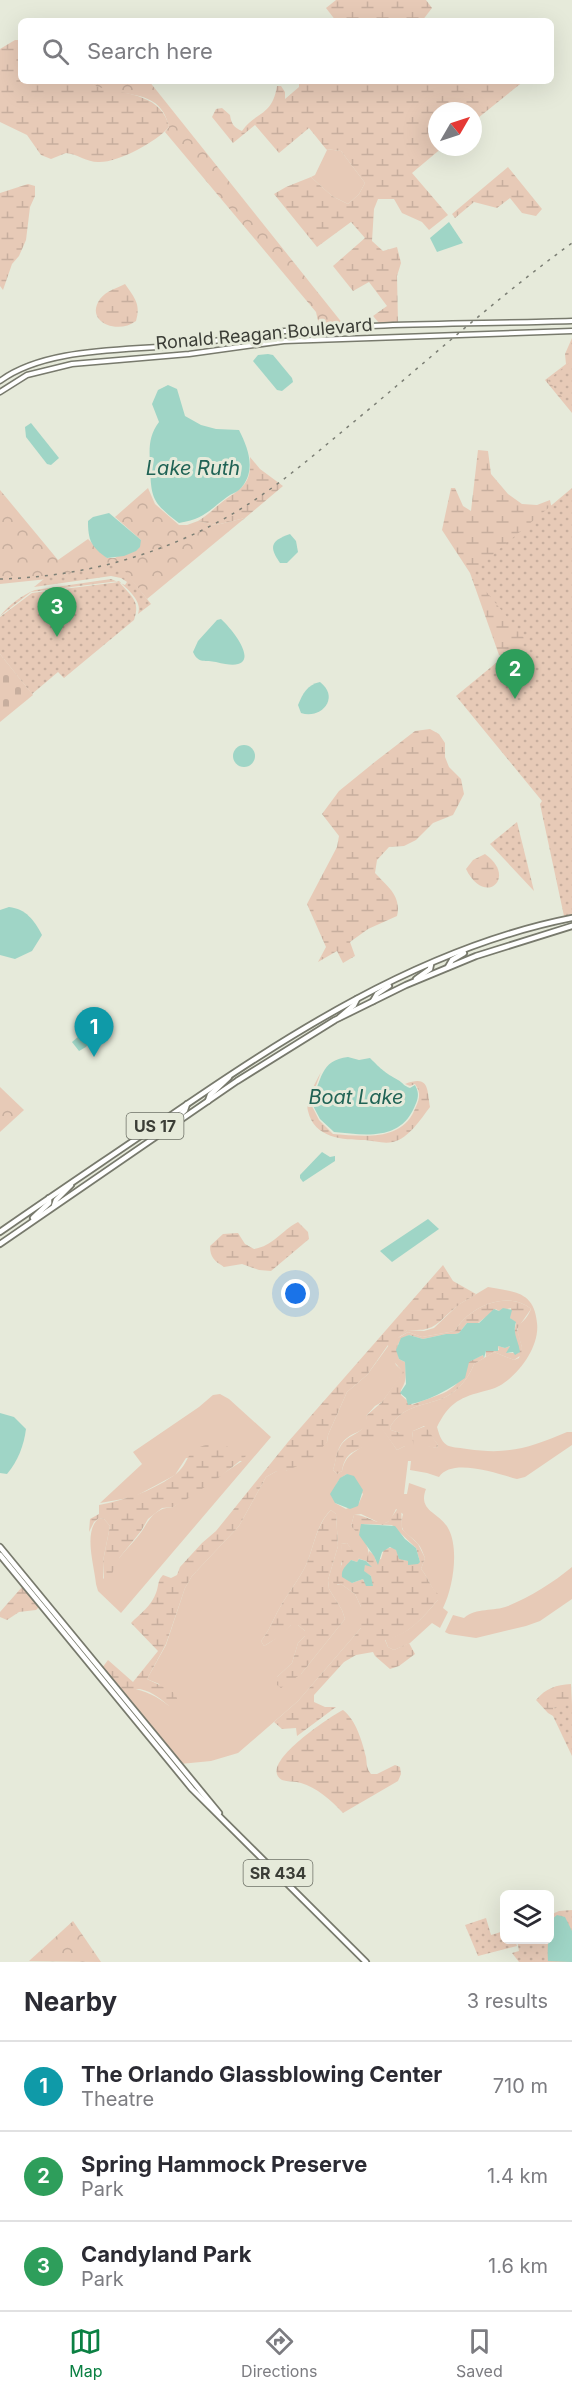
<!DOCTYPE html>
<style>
:root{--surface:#fff;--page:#f2f2f3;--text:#2b2b33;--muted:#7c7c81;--line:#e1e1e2;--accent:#0b8043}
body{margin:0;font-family:Inter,sans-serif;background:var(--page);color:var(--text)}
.controls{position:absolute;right:18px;bottom:18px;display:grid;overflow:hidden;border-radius:9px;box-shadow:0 6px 24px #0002}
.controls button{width:54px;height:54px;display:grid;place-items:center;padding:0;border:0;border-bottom:2px solid var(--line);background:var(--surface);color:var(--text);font:30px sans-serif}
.compass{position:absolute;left:428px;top:102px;width:54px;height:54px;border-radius:50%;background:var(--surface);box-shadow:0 6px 24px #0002;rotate:51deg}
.you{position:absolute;left:296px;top:1294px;width:21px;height:21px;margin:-15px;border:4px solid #fff;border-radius:50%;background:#1a73e8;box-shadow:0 0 0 9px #1a73e833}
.badge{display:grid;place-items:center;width:39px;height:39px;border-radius:50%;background:var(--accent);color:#fff;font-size:20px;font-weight:700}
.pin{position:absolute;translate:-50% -50px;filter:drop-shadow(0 2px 3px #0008)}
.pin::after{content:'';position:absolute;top:32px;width:21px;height:18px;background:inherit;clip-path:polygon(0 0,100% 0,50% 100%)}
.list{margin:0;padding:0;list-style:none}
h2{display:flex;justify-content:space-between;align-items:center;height:78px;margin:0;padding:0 24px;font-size:26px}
h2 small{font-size:20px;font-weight:400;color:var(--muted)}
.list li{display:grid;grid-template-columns:39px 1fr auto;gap:18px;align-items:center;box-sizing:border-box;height:90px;padding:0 24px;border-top:2px solid var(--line)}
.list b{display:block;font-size:22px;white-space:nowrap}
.list p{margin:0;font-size:20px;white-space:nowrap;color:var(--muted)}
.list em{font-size:20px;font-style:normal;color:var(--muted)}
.icon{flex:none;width:33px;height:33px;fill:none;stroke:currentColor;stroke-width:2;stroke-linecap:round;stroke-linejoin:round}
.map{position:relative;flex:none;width:572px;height:1962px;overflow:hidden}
.search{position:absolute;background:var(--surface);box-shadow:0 6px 24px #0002;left:18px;right:18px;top:18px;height:66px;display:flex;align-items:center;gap:15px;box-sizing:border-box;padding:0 21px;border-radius:9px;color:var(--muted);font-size:22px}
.sheet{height:348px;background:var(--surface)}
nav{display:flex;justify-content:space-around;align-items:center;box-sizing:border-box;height:84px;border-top:2px solid var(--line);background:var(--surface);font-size:16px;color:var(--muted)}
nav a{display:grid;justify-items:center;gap:3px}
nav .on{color:var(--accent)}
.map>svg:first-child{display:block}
.green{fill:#e7cab7;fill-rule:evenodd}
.forest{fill:url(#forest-crowns)}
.wetland{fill:url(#wetland-marsh)}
.cemetery{fill:url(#cemetery-stones)}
.park{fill:url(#park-dots)}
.water{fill:#9fd5c6}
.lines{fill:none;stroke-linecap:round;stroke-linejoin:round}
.secondary-casing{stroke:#787a6d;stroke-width:7}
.primary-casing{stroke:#787a6d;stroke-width:8}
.secondary{stroke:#fff;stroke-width:4}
.primary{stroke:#fff;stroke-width:4.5}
.rail{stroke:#7c7f75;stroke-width:1.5;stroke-dasharray:3 6;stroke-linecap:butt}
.labels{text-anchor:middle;stroke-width:6;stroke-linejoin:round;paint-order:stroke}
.shield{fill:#e6eada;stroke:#6e7167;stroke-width:1.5}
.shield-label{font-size:16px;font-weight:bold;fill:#3b3d36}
.street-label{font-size:18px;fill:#3b3d36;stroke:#e6eada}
.water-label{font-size:20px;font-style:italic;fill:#206355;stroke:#e6eada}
</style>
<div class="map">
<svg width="572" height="1962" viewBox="0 0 572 1962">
<defs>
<pattern id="forest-crowns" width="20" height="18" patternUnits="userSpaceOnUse" patternTransform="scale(1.5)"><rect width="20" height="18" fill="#e7cab7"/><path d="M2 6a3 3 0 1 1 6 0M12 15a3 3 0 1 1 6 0" fill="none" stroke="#c7ae9e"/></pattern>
<pattern id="wetland-marsh" width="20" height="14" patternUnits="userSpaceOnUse" patternTransform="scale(1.5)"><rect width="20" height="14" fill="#e7cab7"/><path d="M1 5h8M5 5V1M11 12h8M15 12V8" fill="none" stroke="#c7ae9e"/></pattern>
<pattern id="cemetery-stones" width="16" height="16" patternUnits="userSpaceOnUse" patternTransform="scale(1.5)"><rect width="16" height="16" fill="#e7cab7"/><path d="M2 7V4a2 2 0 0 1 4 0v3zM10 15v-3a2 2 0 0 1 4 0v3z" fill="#c7ae9e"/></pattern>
<pattern id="park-dots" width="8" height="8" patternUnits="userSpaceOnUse" patternTransform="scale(1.5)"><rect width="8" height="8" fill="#e7cab7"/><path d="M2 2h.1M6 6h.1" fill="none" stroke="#c7ae9e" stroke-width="1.8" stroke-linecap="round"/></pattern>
</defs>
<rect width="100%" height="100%" fill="#e6eada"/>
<g class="green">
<path d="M326,149L341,151L365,183L359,194L348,204L332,196L311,177L315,175L327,150Z"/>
<path d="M488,1287C514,1292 534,1291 537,1323C540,1346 519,1375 499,1386C494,1389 487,1390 481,1392C458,1398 448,1405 437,1427C443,1449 448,1446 467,1449C508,1455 529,1448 567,1432H572V1445L525,1477L517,1479C498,1474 452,1457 439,1477L427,1473L410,1470L411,1461H408L404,1494H407L409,1483L426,1489C417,1512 441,1512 449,1530C459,1550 453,1588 443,1608L448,1612L440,1628L432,1623L410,1643L394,1650L388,1647L385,1639C409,1635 422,1618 438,1600V1595C430,1587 428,1577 421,1569L425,1558C423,1553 421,1547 418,1544C407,1531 398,1534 403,1514L396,1509L390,1521L382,1524L361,1514L354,1515L351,1526C360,1535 374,1548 366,1561L357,1558L347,1543L341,1544L343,1556L337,1585L341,1584L355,1594L361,1607V1628L298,1701L238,1753L211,1761L180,1764L123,1693L131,1688C146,1691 157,1696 169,1706L159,1684L147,1679L166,1645L185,1588L192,1576L239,1526L266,1477L277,1471H286L327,1442L328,1435L347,1392L367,1375L389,1345L396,1365L404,1372L382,1402L375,1406L366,1416L367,1424C361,1433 354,1432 347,1438C336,1446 337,1459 333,1470L337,1474L342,1471C345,1456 352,1454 363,1446C370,1441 376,1434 382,1428L397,1450L405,1446L400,1433L391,1430L390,1427C402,1407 418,1407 438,1400C455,1395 468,1380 474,1364L494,1352L514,1360L519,1358L522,1347C512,1316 521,1332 531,1309C508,1289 468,1307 455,1331L422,1337L408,1332L397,1338L407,1330L424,1331L434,1328L458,1305ZM424,1426L438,1445L437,1448L419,1444L412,1438L413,1431ZM347,1474L363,1494L359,1503L346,1509L335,1503C334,1491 334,1480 347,1474ZM331,1510L336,1514L338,1546L328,1580L329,1589L342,1610L345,1619L301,1674L277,1677L292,1663L298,1643L305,1636V1631L298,1625H291C282,1633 275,1640 264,1646L261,1641C269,1631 273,1620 279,1609C287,1594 299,1580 306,1565C314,1547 316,1524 331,1510Z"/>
<path d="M220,1394L229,1399L271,1437L121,1613L98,1591L96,1584C94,1564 83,1531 99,1518L104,1519L110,1526L103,1561V1579C111,1572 114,1565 120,1557C127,1548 136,1540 142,1531C150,1518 155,1508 173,1507L242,1461L186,1458L175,1475L134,1497L100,1503L142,1464L133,1452L199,1407L213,1395Z"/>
<path d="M572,1567V1599L540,1621L526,1626L476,1638L449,1634L445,1632L453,1615L464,1618C477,1607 493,1612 508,1606C530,1597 554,1582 572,1567Z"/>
</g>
<g class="forest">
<path d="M89,81H149L343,324L319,325L316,312L165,132L169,127C160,81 109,102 89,81Z"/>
<path d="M148,488L155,504L179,525H187L198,521L216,525L245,518L147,599L124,571L0,584V490L58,560L88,539L107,558H115L141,540L115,517Z"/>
<path d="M0,1087L24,1110L0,1132Z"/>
<path d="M73,1921L101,1962L29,1961Z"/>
</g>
<g class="wetland">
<path d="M336,0H426L432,8L422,21H336L326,8Z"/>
<path d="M15,40H21V81C42,81 66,77 86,81C92,82 96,87 102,88C129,94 163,96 169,127C156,142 118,163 98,162C87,162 77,154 66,153L51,159L41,155L27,135L0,122V49Z"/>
<path d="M299,81H524L473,122V111H437V147H443L412,173L448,215L429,230L422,222L402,213L394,199H378L374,209L372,241L383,251L397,247L401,263L397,276L398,323L380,324L373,316L387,306L369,282L353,291L333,266L365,238L351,222L317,247L274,194L286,187L311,177L332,196L348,204L359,194L365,183L341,151L326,149L309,128L279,153L255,125L233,143L212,117L216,109L222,108L230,115C231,123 234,128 242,131C256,111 272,117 277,86H281L285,92V99L299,87Z"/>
<path d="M508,167L542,209L536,216L522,213L510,198L497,208L474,202L455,218L452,214Z"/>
<path d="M28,184L35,186V196L30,207L26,240L19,256L12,264L3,290L0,286V193Z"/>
<path d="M125,284C135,298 141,305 136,321C118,335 84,322 100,299C106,291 117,288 125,284Z"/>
<path d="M572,338V413L545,380L566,364L565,354Z"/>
<path d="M478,450L488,451L491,474L508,494L522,504L537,505L550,500L551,505L571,529L542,615L513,662L499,655L470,573L442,530L451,488H455L463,506L471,511Z"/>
<path d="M250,457L260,469L283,486L245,518L216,525L198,521C210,514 218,504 229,497C247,485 251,479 250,457Z"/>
<path d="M430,729L439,734L445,743V757L449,767L461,779L464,794L453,815L433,823L416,840L404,846L389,847L377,860L375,873C387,886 402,896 397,916L368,929L350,942L355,956L343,963L337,951L318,962L326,947L307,904L337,847L339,836L322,814L339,791L376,761L415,731Z"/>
<path d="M485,854C518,877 485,908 466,869L473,860Z"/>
<path d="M321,1072L310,1102L319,1120L333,1134C362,1136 400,1142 414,1111C419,1100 422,1094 415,1084L410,1086L405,1084C429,1075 427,1088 430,1107C420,1120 409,1138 393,1142C384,1144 374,1141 365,1140C343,1140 314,1138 308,1111C305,1100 316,1082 321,1072Z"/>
<path d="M298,1222L308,1232L309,1239L271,1271L259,1270L242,1264L224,1267C215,1261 210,1258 210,1246L223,1234L238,1233L245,1244L254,1249C273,1246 281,1231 298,1222Z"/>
<path d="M443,1265L453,1281L476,1294C469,1299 462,1302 456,1307C434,1325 437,1331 407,1330L398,1338L408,1332L422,1337L455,1331C468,1307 508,1289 531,1309L517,1329L522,1347L521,1355L514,1360L494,1352L486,1357V1351L499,1350L498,1346L505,1348L510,1346L507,1353H519L514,1333L516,1323L510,1318L511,1308L499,1311L496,1309L478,1323H467L459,1333L455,1334H446L423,1339L409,1335C396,1342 396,1346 399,1359L405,1362C406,1374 407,1381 401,1390V1395L412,1405C440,1393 458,1395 468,1362L483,1355L484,1358L474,1364C468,1380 455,1395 438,1400C418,1407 402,1407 390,1427L391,1430L400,1433L405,1432L407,1438L405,1446L397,1450L382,1429C379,1433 376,1437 372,1441C358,1453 346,1448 342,1471L337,1474L333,1470C336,1462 335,1455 340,1447C348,1432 368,1435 366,1416L382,1402L403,1372L391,1358L388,1345L367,1375L347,1392L328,1435L327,1442L311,1460L286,1471H277L266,1477L239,1526L192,1576L185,1588L166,1644L147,1679L172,1691L177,1698V1705L169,1706C155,1694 140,1683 123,1693L102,1668L108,1660L133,1682L158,1651L131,1623C140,1614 152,1605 156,1593C159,1586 157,1581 163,1575L171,1578L177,1575L180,1567L202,1543L216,1531L288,1442Z"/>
<path d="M423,1427H426L438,1445L437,1448L424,1446L420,1448L419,1445H414L412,1438L413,1431Z"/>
<path d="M216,1443L244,1452L246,1456L221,1476L184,1501L173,1507L162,1508L148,1519L141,1531L120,1557L108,1582H104L103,1561L110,1526L104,1519L99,1518L94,1522L89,1532L90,1519L99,1514V1505C125,1500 150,1492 173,1476C194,1462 180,1448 216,1443Z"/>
<path d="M401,1504L402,1529L418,1544L425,1558L421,1569C428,1577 430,1587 439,1595L438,1600C422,1618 409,1635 385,1640L388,1647L394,1650L409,1643L415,1654L399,1666L390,1669L375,1656L373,1652L356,1655L344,1662L314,1695V1702L325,1707H336L297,1736L296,1728L282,1729L274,1722L298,1701L361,1628V1607L355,1594L341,1584L334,1585L333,1581L342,1564L341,1544L347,1543L359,1559L357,1562L351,1560L343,1572L352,1583L363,1579L364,1582L372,1583L371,1576L363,1571L365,1565L369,1563L366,1561L369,1551L374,1555L376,1561L381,1559L384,1549L394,1547L403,1560L420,1562L416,1548L392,1525L364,1524L359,1535L351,1526L354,1515C366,1514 375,1525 388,1522Z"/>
<path d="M331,1510L336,1514L338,1546L328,1580L329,1589L342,1610L345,1619L301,1674L281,1688L277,1685V1677L292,1663L298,1643L305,1636V1631L298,1625H291L282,1635L264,1646L261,1641C269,1631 273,1620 279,1609C287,1594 299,1580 306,1565C314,1547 316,1525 331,1510Z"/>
<path d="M22,1587L39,1607L36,1610L19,1612L7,1620L0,1617V1612Z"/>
<path d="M571,1684L572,1705L553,1708V1716L548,1713L536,1700C546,1688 556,1685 571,1684Z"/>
<path d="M343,1710C356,1720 362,1741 366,1757C367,1764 366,1768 371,1774H377L395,1765L400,1767L401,1774L398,1781L343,1813C332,1801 316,1787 301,1783C296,1781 287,1782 282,1780C256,1765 331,1716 343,1710Z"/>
</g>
<path class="cemetery" d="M0,654L33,695L0,722Z"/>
<g class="park">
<path d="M572,361V409L548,380Z"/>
<path d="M572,488V914L564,916L540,804L542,801L456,696L525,639L471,573Z"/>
<path d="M113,565L124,570L151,604L138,614C143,601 127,589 119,581L31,592L0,616C9,605 22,595 35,590L111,579L125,585L127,582L121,578L111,576L34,587L45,578Z"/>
<path d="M119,582C131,596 141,601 134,620L64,678L58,672L32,694L0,654V617L32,593Z"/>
<path d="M517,822L534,891L490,844Z"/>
<path d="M563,1705H572V1756L553,1716V1708Z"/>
<path d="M572,1910V1962H519L512,1953L519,1951L517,1940H550V1915L559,1911Z"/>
<path d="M486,1918L491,1935L504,1931V1940H515L517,1946L478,1956L465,1925Z"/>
</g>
<g class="water">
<path d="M449,222L463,243L437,252L430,238Z"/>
<path d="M268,354L273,355L292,378L293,382L282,391L277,390L253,361L258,355Z"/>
<path d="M168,385L177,389L185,416L201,425L216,429L239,430C249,450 257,472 239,490C235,493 231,494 227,497C208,511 204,519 179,523C151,502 151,497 150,463C149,448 149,435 159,422L152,404L158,390Z"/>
<path d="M31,423L59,458L51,465L47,464L26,437L25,427Z"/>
<path d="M109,513L141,540L140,547L136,551L124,556L107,558C91,547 88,540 88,521L93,517Z"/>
<path d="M290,534L296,541L298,552L287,563H280C269,547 270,541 290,534Z"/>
<path d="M221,619C240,637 265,675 216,662C206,660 198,664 193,652L198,641L217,620Z"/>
<path d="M320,682C341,698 320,720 301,713L298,705C303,693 307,685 320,682Z"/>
<circle cx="244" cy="756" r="11"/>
<path d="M9,907C26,909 34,920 42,935L32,951L15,959L0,955V910Z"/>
<path d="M91,1026H94L97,1032L86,1047L79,1051L72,1042Z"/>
<path d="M348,1057L359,1060L370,1058C382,1070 384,1072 398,1080C403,1083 404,1086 410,1088L415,1085C420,1094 418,1099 414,1108C399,1141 365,1135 334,1132L320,1119L311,1102C322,1080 320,1060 348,1057Z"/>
<path d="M322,1152L330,1157L335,1156V1161L303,1182L300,1178V1175Z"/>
<path d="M428,1219L439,1229L392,1262L380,1251Z"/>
<path d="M503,1308L512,1310L510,1318L516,1322C512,1333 519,1342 520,1352L515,1355L513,1352L506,1353L510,1346L505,1348L498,1346V1351H486L484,1358L483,1355L469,1362L465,1378C445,1392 432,1399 408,1405L406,1398L400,1393L406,1384L405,1362L399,1359L396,1350L401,1338L409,1335L423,1339L446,1334H455L459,1333L467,1323H479L494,1309L499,1311Z"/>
<path d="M0,1413L14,1417L26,1429C24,1445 18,1461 7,1474L0,1473Z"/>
<path d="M347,1474L354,1476L363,1490L358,1506L350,1509L335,1503L330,1494L340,1478Z"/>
<path d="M361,1524L395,1526L405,1539L416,1548L420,1562L418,1564L408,1565V1561L399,1559L396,1550L390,1547L382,1552L378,1565L374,1556L359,1535Z"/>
<path d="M359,1559L366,1561L372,1567L365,1565L364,1571L371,1576L373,1586H366L363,1579L352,1583L342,1577C341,1569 346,1566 351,1560L357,1562Z"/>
<path d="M557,1915L565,1917L572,1931V1962L548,1961C547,1945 549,1936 550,1921Z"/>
</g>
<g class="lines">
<defs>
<g id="secondary">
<path d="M0,381C46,347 126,351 181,345C216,342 250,334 285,331C380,323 477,324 572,321"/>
<path d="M0,392L27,375L72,364L189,354L284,341L572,331"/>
</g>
<g id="primary">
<path d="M448,967L452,960L464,953"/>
<path d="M416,979L430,969L431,964"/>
<path d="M373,1001L377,994L389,986"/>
<path d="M340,1017L354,1005L357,999"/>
<path d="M208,1101L210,1095L229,1077"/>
<path d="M170,1124L185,1110L187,1104"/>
<path d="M54,1206L56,1200L71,1185"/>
<path d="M33,1218L49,1203V1198"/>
<path d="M0,1232C53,1195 107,1159 161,1122C286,1036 420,948 572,918"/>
<path d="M0,1244L237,1081L335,1020L406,985L476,956L572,926"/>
<path d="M0,1547L219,1813"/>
<path d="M0,1555L192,1789L366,1962"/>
</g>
</defs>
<use href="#secondary" class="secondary-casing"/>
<use href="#primary" class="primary-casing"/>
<use href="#secondary" class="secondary"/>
<use href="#primary" class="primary"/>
<path class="rail" d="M0,579C76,577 151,558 218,522C267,496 308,460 350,425C424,364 495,299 572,243"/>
</g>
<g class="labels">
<g class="shield">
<rect x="126.5" y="1113" width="57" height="26" rx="4.5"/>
<rect x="243.5" y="1860" width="69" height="26" rx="4.5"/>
</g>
<g class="shield-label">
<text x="155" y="1132">US 17</text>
<text x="278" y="1879">SR 434</text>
</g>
<g class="street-label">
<text transform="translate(264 334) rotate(-5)" y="6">Ronald Reagan Boulevard</text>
</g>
<g class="water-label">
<text x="193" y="475">Lake Ruth</text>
<text x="356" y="1104">Boat Lake</text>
</g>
</g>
</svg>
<div class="controls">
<button><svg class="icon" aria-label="layers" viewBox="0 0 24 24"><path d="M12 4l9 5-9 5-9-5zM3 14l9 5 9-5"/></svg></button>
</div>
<svg class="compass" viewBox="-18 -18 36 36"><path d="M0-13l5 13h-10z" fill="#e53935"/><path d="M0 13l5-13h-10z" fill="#7c7c81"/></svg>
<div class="you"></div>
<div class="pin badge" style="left:94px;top:1057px;background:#0f9aa8">1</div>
<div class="pin badge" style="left:515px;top:699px;background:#2e9e5b">2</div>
<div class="pin badge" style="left:57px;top:637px;background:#2e9e5b">3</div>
<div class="search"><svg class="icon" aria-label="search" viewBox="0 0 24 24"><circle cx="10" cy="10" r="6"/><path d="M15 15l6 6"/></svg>Search here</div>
</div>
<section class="sheet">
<h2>Nearby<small>3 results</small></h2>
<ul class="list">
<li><span class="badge" style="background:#0f9aa8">1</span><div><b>The Orlando Glassblowing Center</b><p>Theatre</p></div><em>710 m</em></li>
<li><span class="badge" style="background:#2e9e5b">2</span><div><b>Spring Hammock Preserve</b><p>Park</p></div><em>1.4 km</em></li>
<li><span class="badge" style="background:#2e9e5b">3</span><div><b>Candyland Park</b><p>Park</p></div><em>1.6 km</em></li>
</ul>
</section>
<nav>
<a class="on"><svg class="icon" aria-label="map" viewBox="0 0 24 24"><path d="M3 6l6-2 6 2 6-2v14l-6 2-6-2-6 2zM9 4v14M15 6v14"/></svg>Map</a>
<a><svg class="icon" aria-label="directions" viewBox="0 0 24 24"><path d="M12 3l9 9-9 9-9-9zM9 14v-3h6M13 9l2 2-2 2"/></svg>Directions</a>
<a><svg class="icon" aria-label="saved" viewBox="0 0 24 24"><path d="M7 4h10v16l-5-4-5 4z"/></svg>Saved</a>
</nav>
